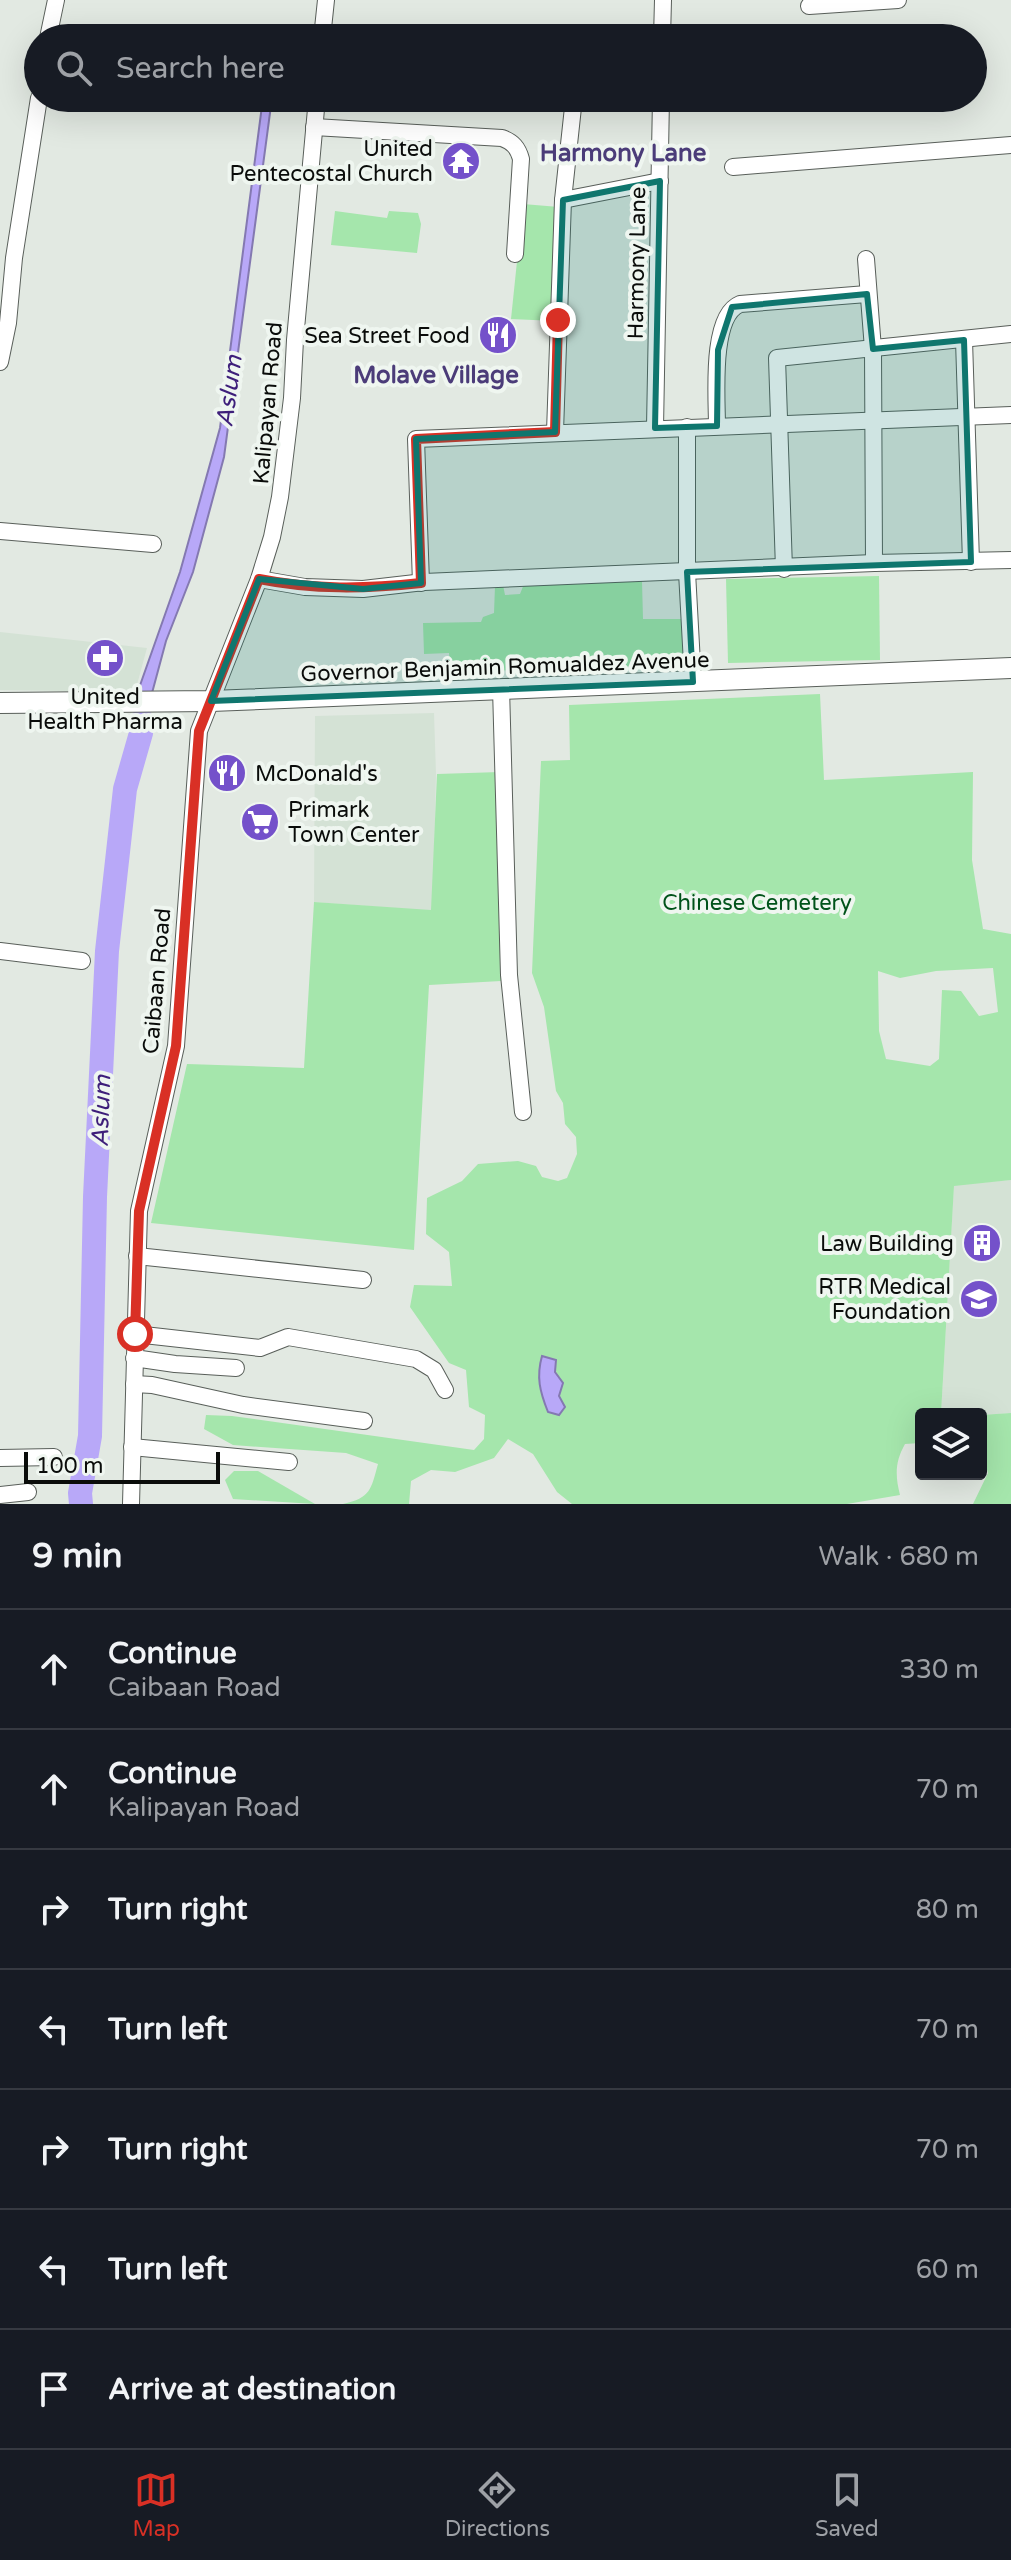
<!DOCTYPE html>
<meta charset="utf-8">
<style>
:root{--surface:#171b24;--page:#242831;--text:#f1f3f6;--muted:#9ea1a6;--line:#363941;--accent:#d93025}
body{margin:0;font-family:"Varela Round",sans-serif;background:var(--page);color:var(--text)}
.controls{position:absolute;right:24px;bottom:24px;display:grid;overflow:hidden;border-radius:8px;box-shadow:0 8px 32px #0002}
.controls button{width:72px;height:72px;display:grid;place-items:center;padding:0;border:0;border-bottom:2px solid var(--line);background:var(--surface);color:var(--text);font:40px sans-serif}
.scale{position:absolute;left:24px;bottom:20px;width:196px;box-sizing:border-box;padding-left:8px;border:4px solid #0a0c0a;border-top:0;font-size:22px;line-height:28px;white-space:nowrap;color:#0a0c0a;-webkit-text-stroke:6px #eff6f0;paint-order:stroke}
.stop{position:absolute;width:24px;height:24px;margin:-18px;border:6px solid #d93025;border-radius:50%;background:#fff}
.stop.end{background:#d93025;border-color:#fff;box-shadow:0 2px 8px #0008}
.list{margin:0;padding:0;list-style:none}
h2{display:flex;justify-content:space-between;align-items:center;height:104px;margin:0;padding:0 32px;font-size:34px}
h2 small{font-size:26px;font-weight:400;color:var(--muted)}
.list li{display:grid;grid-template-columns:52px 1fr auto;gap:24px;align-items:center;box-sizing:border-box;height:120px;padding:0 32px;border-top:2px solid var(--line)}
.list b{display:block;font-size:30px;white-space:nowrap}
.list p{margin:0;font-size:26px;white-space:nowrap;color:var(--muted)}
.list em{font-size:26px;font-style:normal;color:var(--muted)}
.icon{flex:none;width:44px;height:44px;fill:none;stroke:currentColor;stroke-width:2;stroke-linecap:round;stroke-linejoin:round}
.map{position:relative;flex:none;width:1011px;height:1504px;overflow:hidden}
.search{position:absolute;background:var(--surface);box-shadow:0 8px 32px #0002;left:24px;right:24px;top:24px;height:88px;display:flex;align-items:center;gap:20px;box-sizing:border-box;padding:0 28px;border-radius:44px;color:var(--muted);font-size:30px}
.sheet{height:944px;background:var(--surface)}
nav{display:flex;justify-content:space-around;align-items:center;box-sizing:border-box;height:112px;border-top:2px solid var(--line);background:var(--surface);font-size:22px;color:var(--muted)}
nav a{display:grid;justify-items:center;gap:4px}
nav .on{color:var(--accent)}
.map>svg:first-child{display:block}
.built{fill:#d4e2d5}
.green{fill:#a5e6ac;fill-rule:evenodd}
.water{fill:#b8a8f8;stroke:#8479b1;stroke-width:2}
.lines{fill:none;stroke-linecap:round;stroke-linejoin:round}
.river{stroke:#b8a8f8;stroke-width:24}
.minor-casing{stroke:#595f5a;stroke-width:18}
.major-casing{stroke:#595f5a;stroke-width:22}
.minor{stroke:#fff;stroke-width:16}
.major{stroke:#fff;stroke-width:20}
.route{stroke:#d93025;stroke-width:10}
.marked{fill:#0f766e;fill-opacity:0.2;stroke:#0f766e;stroke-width:6;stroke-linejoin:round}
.labels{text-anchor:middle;stroke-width:8;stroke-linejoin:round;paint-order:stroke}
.poi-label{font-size:22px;fill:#0a0c0a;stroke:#eff6f0;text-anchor:end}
.street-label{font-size:22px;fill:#0a0c0a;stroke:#eff6f0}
.park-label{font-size:22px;fill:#00531a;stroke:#eff6f0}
.neighbourhood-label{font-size:24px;font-weight:bold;fill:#4b3c79;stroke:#eff6f0}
.water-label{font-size:24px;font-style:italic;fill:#3e1f7a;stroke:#eff6f0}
</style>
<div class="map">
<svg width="1011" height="1504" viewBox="0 0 1011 1504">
<rect width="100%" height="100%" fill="#e2e9e2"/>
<g class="built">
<path d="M0,632L147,648L135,692L0,690Z"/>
<path d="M434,713L436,774L433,911L314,902L315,716Z"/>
<path d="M1011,1180V1413L981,1415L941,1414L954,1185Z"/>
</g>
<g class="green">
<path d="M523,204L559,207L555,321L511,319Z"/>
<path d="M335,211L387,218L389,211L418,213L421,224L417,253L331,245Z"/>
<path d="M879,576L880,660L728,663L726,579Z"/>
<path d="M642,581L643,619H682L684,665L450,672L449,653L424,654L423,623L481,622L483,617L494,613L495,586L503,585L505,595L520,594L524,584Z"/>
<path d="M820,694L824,780L973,772L972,860L983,929L1011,934V1180L954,1186L941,1414H921V1443L905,1444C895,1462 895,1475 900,1495L847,1504H572L557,1492L533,1454L508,1439L494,1458L455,1472L431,1470L411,1481L409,1504H343C371,1498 371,1489 378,1464L346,1453L233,1445L204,1429L206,1415L232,1416L474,1450L484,1439L485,1415L469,1407L466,1370L449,1363L410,1307L414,1285L452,1286L449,1252L426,1234L427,1198L462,1181L478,1164L518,1161L536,1166L542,1177L558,1181L567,1178L577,1154L576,1137L565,1124L563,1103L556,1091L544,1007L532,973L541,761L570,760L569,705ZM993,968L998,1012L979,1016L961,991L942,990L939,1059L930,1066L886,1059L879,1031L878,971L900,978L936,971Z"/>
<path d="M500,772L501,981L429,985L414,1250L151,1223L187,1064L304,1068L314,902L431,910L437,774Z"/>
<path d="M1011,1413V1504H973L988,1473L981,1450V1415Z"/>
<path d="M234,1471H258L315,1504L233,1499L225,1480Z"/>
</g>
<g class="water">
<path d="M263,98H272L224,457L193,572L166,641L152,693L140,694L138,691L180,572L220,428Z"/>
<path d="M542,1356L556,1360L555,1372L563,1383L559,1396L565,1407L559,1415L548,1412C540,1392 536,1377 542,1356Z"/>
</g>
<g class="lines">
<path class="river" d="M81,1504L80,1493L90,1436L95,1197L107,951L125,789L141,733L142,721"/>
<defs>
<g id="minor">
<path d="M809,6L898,0"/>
<path d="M48,38L56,0"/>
<path d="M322,38L326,0"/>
<path d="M662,38L663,0"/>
<path d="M314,127L502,138C513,142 518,148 521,159L515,254"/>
<path d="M733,167L1011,145"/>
<path d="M563,200L660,181"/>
<path d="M866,259L873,349L874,563"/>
<path d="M964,340L971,562"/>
<path d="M0,362L8,323L14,258L39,98"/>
<path d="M717,426C717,398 710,316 740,304L867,294"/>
<path d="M687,427V572L693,682"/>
<path d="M655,428L661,98"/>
<path d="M555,432L563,200L574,98"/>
<path d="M0,531L153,544"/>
<path d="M784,569L777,358L1011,334"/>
<path d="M259,579L305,587L363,589L424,582L874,563L1011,560"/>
<path d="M421,583L416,439L1011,415"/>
<path d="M501,688L509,975L523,1112"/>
<path d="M0,951L82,961"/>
<path d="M137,1256L363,1280"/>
<path d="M135,1334L260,1348L288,1337L416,1359L434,1370L445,1390"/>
<path d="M134,1358L175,1364L236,1368"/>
<path d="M134,1384L152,1385L243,1405L364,1421"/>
<path d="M132,1447L289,1462"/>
<path d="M0,1458L54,1457"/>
<path d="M0,1495L28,1492"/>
<path d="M131,1504L139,1211L176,1046L199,731L259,579L272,537L280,497L292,398L295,340L317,98"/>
</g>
<path id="major" d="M0,703L211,701L1011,668"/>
</defs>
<use href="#minor" class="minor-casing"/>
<use href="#major" class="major-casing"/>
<use href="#minor" class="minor"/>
<use href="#major" class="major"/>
</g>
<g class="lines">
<path class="route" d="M135,1334L139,1211L176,1046L199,731L259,579C314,590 365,589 421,583L416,439L555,432L558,320"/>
</g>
<path class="marked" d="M660,181L655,428L717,426L718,350L732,307L867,294L873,349L964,340L971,562L687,572L693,682L211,701L259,579L363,589L421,583L416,439L555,432L563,200Z"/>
<defs>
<symbol id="temple-disc" viewBox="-11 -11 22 22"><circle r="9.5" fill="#7451ca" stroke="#eff6f0"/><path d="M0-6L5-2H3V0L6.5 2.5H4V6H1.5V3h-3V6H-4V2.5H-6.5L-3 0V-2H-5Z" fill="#fff"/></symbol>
<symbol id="restaurant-disc" viewBox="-11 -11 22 22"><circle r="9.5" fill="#7451ca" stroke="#eff6f0"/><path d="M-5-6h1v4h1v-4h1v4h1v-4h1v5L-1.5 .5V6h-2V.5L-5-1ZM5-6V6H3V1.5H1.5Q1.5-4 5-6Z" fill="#fff"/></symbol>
<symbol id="pharmacy-disc" viewBox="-11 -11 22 22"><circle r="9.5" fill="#7451ca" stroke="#eff6f0"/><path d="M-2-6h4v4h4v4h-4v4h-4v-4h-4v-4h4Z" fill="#fff"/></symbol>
<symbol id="supermarket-disc" viewBox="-11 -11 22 22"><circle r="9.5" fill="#7451ca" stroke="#eff6f0"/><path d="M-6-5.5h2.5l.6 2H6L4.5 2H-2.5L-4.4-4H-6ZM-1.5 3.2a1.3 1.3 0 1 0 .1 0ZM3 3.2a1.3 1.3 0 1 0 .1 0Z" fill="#fff"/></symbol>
<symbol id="building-disc" viewBox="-11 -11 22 22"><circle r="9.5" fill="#7451ca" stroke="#eff6f0"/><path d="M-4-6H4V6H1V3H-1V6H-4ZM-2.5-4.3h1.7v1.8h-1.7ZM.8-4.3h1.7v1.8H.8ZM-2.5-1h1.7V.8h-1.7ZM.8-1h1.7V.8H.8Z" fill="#fff"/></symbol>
<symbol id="university-disc" viewBox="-11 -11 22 22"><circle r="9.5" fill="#7451ca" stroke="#eff6f0"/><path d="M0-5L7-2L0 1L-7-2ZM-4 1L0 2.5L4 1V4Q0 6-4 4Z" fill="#fff"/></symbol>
</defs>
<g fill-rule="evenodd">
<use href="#temple-disc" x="439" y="139" width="44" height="44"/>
<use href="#restaurant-disc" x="476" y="313" width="44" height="44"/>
<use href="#pharmacy-disc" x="83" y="636" width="44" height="44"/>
<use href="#restaurant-disc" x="205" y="751" width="44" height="44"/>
<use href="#supermarket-disc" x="238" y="800" width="44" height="44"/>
<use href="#building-disc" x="960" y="1221" width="44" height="44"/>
<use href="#university-disc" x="957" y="1277" width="44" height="44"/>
</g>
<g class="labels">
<g class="poi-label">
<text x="433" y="156">United<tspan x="433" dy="25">Pentecostal Church</tspan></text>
<text x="470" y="343">Sea Street Food</text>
<text x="105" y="704" text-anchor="middle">United<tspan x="105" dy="25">Health Pharma</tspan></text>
<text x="255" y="781" text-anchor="start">McDonald's</text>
<text x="288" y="817" text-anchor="start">Primark<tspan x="288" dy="25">Town Center</tspan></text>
<text x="954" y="1251">Law Building</text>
<text x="951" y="1294">RTR Medical<tspan x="951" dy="25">Foundation</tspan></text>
</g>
<g class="street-label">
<text transform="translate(636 263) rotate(-89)" y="8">Harmony Lane</text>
<text transform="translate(267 403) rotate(-85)" y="8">Kalipayan Road</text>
<text transform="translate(505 666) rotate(-2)" y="8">Governor Benjamin Romualdez Avenue</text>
<text transform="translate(156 981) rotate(-85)" y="8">Caibaan Road</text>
</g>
<g class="park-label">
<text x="757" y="910">Chinese Cemetery</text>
</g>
<g class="neighbourhood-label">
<text x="623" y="161">Harmony Lane</text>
<text x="436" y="383">Molave Village</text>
</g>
<g class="water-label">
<text transform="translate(229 391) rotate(-82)" y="8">Aslum</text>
<text transform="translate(101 1111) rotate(-88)" y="8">Aslum</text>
</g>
</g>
</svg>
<div class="controls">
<button><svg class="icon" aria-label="layers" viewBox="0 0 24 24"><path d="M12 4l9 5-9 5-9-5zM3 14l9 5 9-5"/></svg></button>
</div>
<div class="scale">100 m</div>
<div class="stop" style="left:135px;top:1334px"></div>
<div class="stop end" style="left:558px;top:320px"></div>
<div class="search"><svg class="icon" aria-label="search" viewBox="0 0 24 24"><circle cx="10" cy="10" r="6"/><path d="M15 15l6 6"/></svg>Search here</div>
</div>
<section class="sheet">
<h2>9 min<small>Walk · 680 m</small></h2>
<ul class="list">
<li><svg class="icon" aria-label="ahead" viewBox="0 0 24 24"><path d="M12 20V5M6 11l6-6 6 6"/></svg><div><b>Continue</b><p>Caibaan Road</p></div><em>330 m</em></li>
<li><svg class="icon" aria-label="ahead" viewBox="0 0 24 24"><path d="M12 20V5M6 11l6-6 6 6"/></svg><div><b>Continue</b><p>Kalipayan Road</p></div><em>70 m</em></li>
<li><svg class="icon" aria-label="right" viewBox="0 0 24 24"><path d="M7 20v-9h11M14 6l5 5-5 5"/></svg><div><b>Turn right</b></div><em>80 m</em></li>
<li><svg class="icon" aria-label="left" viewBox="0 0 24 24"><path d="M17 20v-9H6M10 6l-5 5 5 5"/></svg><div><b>Turn left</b></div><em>70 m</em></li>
<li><svg class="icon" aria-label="right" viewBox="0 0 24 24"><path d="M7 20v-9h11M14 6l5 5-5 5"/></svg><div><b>Turn right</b></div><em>70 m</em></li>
<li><svg class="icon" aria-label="left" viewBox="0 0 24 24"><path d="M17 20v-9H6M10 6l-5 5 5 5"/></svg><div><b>Turn left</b></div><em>60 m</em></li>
<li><svg class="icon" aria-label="arrive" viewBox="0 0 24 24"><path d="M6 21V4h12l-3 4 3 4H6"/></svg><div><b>Arrive at destination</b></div></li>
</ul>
</section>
<nav>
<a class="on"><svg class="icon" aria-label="map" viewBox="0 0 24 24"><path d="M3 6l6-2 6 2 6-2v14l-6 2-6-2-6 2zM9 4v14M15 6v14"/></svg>Map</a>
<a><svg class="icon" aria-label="directions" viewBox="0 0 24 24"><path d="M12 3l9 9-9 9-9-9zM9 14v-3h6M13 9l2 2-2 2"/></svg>Directions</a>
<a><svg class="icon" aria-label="saved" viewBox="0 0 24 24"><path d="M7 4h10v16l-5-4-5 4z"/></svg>Saved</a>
</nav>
